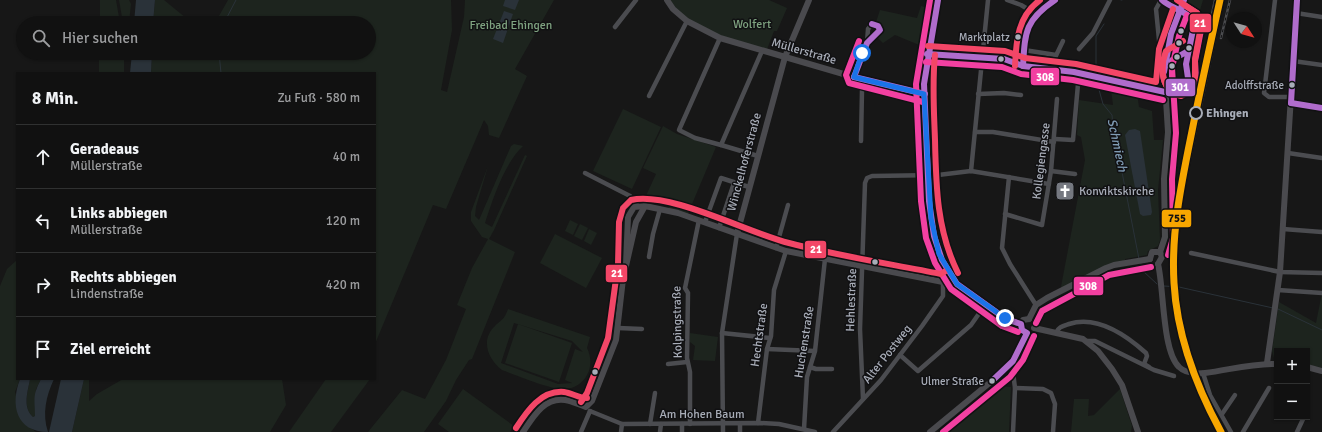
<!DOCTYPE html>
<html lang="de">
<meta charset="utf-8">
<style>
:root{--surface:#111;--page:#1e1f1f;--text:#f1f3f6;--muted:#9c9d9f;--line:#303131}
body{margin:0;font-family:Signika,sans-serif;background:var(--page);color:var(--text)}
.controls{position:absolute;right:12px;bottom:12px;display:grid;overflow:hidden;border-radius:0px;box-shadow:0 1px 3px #0004}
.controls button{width:36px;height:36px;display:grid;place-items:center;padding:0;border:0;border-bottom:1px solid var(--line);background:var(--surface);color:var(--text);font:20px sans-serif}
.compass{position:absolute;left:1226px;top:12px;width:36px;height:36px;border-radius:50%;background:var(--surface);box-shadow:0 1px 3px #0004;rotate:126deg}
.stop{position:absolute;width:12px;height:12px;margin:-9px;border:3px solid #1a73e8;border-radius:50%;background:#fff}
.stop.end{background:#1a73e8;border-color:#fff;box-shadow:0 1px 4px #0008}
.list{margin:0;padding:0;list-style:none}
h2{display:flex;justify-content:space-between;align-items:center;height:52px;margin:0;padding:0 16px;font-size:17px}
h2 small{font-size:13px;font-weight:400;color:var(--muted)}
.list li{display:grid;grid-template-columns:26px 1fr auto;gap:12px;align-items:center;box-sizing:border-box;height:64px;padding:0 16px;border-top:1px solid var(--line)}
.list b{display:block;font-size:15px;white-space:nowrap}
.list p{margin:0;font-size:13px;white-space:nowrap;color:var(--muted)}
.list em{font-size:13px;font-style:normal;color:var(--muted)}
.icon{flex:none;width:22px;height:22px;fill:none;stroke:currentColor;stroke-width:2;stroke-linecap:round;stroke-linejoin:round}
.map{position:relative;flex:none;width:1322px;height:432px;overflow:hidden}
.search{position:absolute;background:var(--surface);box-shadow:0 1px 3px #0004;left:16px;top:16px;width:360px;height:44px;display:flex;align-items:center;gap:10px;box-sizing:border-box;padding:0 14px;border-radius:22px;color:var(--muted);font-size:15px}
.panel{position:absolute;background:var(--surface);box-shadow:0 1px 3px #0004;left:16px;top:72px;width:360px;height:308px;border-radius:0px}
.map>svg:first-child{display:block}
.green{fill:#1d241e;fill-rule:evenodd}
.water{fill:#2a3239}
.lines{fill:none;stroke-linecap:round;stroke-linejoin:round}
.stream{stroke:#2a3239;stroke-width:1}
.street{stroke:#4b4c50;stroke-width:4.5}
.secondary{stroke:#4a4a4e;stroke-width:6}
.rail-casing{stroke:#4b4c4f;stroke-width:2.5}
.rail{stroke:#111113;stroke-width:1;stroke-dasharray:3;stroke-linecap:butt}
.bus-1-casing{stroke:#111113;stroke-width:9}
.bus-2-casing{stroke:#111113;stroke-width:9}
.bus-3-casing{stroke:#111113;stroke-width:9}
.bus-1{stroke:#b06ccc;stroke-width:6}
.bus-2{stroke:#f240a1;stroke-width:6}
.bus-3{stroke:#f34667;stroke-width:6}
.rail-1-casing{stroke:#111113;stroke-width:10}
.rail-1{stroke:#f7a600;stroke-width:7}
.route{stroke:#1a73e8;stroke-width:5}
.bus-dot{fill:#a8adb8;stroke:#111113;stroke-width:1.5}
.stop-dot{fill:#111113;stroke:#a8adb8;stroke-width:2}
.labels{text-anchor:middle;stroke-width:3;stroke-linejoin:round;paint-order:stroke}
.bus-label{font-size:11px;fill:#a8adb8;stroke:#111113;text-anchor:end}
.park-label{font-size:12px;fill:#7fa381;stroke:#111113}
.street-label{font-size:12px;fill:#a8adb8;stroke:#111113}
.stop-label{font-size:12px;font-weight:bold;fill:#a8adb8;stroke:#111113;text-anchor:start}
.poi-label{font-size:12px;fill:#a8adb8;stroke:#111113;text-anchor:start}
.water-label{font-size:13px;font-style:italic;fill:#7f9bb3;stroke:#111113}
.line-badge{stroke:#111113;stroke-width:1.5}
.badge-label{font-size:11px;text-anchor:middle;font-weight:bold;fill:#fff}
.pale-badge-label{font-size:11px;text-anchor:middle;font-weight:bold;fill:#111}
</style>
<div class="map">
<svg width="1322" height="432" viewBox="0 0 1322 432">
<rect width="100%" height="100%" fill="#171717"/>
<g class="green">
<path d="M100,0H116L120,23H100Z"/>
<path d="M119,0H129L131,4L129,23H123Z"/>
<path d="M155,0H164L192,23H153Z"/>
<path d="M228,0H451L452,30L441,90L447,92L464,17L465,0H554L515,69L527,76L499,138L489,135L488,126L484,120L446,209L433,205L375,344V73H151L152,53H369V23H215Z"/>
<path d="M667,0H769L787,8L777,31H774L766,52L741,45L687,21Z"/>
<path d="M1188,0H1203L1200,10L1193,14L1188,9Z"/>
<path d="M921,6L932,9L924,47L895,35L883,43L877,37L882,28L876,22L880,10L917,18Z"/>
<rect x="99" y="53" width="25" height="20"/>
<path d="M1110,82L1136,87L1139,107L1152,111L1154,140H1163L1158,190L1160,240L1158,246L1148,251L1147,255L1125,259V263L1060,292L1085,160L1081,137L1077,135L1079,100L1113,105Z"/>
<path d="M623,109L661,127L632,189L593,171Z"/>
<path d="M663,126L677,134L716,147L687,216L671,212L668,206L645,198L656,174L643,168Z"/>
<path d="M514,144L523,146C504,164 493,199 485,223L492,227L525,155L527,156L494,230L489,239L515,252L472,359L469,360L456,380L446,401L424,432H368L402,390L425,399L446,360L466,309L457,305L472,268L488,239L482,237L471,221V212L488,166L476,207L475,216L479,220L511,146Z"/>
<path d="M570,220L578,224L573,235L565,231Z"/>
<path d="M580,224L588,228L582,240L574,236Z"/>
<path d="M589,229L597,233L591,245L584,241Z"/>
<path d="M555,234L602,258L586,288L540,263Z"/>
<path d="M17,260V379H20L15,392L24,423L36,432H0V286L7,269Z"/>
<path d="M1322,293V368L1307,364V351H1277V360L1274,358L1272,351L1279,302L1316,323Z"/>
<path d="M508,309L590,337L587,348C591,356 592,366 587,375C583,383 574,389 564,389C551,390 516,375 502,370C488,359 480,340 495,326C503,318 504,320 508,309ZM514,323L572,341L583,352L575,349L565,380L572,383L558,384L501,363Z"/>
<path d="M518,324L572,343L559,382L505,363Z"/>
<path d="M690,333L718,337L715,361L693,360L695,346L690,342Z"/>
<path d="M30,379H41L36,389L35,416L33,417C22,407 28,391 30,379Z"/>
<path d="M84,379H89V401L97,394L123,379H282L286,405L270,432H72Z"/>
<path d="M326,379H370L331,432H289Z"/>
<path d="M996,386L1011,387L1009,432H939Z"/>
<path d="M463,389L514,426L510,432H449L438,424Z"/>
<path d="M1120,389L1132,426L1131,432H1071L1074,399H1089L1088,416L1094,415Z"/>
</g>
<g class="water">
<path d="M136,0H155L153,23H134Z"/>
<path d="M505,0H519L515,10L503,6Z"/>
<path d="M504,11L513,14L503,43L493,39Z"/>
<path d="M132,53H152L151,73H130Z"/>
<path d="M1135,129L1140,131L1152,212L1151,215L1143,216L1140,214L1125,135L1129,130Z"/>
<path d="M20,379H30C28,391 22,407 33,417L35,416C35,397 32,397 41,379H54C46,396 42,414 48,432C16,432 10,405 20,379Z"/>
<path d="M61,379H84L72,432H49Z"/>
</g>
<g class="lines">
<g class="stream">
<path d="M1121,0H1122"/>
<path d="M224,23L236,0"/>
<path d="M219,53L221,73"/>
<path d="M1096,74V36L1104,24"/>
<path d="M1096,79L1103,104L1112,115L1113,126L1139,259"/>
<path d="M1141,264L1143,271L1157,284"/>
<path d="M1164,286L1179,287L1273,308"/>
<path d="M1278,309L1322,330"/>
</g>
<g class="street">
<path d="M1007,0L1021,5L1036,14"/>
<path d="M1055,0C1049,4 1042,8 1037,13C1023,27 1024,48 1023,66L1074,72L1165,92"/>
<path d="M1162,0L1180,12"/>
<path d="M1275,0L1264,93L1269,97H1291"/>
<path d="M1166,4H1173L1179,0"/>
<path d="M1296,13L1322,17"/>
<path d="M615,27L636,0"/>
<path d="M720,38L679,130L695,138L721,145"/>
<path d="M1079,49L1093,33L1110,0"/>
<path d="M1024,50L1056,55"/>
<path d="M1160,50L1156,9L1161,0"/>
<path d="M927,54L982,58"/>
<path d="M1293,61L1322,65"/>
<path d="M1050,68L1063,41"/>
<path d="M854,77L867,43L879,32V27L872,24L868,29L867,43"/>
<path d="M978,94L1004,93L1021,95"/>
<path d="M649,96L687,21"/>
<path d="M1291,103L1322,108"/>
<path d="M975,132H993L1054,142"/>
<path d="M1055,139L1073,140L1079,73"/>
<path d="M861,141L862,90L864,80"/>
<path d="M1288,153L1322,158"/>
<path d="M758,156L721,145L762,51"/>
<path d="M971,171L988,0"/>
<path d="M1051,171L1075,174"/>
<path d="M585,173L630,196L638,206"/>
<path d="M1009,177L1002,248L1010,264L1036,305"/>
<path d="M1005,214L1042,225L1051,171L1057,99"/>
<path d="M705,222L721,178L749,187"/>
<path d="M719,228L734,183"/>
<path d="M1283,229L1322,232"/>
<path d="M776,248L788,205"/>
<path d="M1191,253L1280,272L1322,273"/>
<path d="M649,257L653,234L660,209"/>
<path d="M1278,290L1322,293"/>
<path d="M618,328L642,329"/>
<path d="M722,333L770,338"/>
<path d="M1056,333C1058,327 1063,326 1069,324C1097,315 1126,335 1146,353L1147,356L1144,364L1149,367"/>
<path d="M1087,341H1095L1154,370L1174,376"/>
<path d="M767,349L815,351"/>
<path d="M900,355L918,371L971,325L985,305"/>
<path d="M668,364L687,362"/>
<path d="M1012,364L1015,388L1013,432"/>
<path d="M810,367L816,369H832"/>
<path d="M1203,373L1210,395L1231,432"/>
<path d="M1015,388L1043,389L1051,393L1055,404L1053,432"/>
<path d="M863,399L860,329L865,183L867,178L872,176L938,175L971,171L1049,184"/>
<path d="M1307,408V409"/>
<path d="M590,411L622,424L760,423L779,424L815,432"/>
<path d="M1222,414L1235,395"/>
<path d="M758,423L767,349L771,336L774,290L786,251"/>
<path d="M650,424L655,393"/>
<path d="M682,424V432"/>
<path d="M690,424V372L687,358L688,293L685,288L699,220"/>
<path d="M740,424V432"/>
<path d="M804,429L807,377L815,351L825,259"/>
<path d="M581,432L590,411"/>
<path d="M621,432L622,424"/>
<path d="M660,432L661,424"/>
<path d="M723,432L722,333L737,234"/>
<path d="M833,432L881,380L922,326L943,296V282"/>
<path d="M1243,432L1269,388"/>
<path d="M1297,432L1304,417"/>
</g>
<g class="secondary">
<path d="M667,0L673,9L687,21L720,38L864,80L925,94"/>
<path d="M938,0L929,46L924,84L929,201L934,236L942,260L957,284L1006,319L1021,324"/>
<path d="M737,234L785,57L809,0"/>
<path d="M1160,252L1165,237L1164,179L1168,132L1164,67L1171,34L1184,0"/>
<path d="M1150,259L1152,252H1160"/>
<path d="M1158,264C1164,288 1162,351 1179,367C1185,373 1196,374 1205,373C1229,370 1252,363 1277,364"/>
<path d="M1158,264L1162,257L1160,252"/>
<path d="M626,265L628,217L634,207L645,206L678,213L786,251L943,282L951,277"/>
<path d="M1029,319L1036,305L1047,298L1106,268L1114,265L1150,259"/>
<path d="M1034,328L1083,339L1098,351L1112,369L1122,385L1138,432"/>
<path d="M1027,333L1022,330L1021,324L1023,320L1029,319"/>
<path d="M1267,363L1280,272L1297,0"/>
<path d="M1307,367L1322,371"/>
<path d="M523,432C533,417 544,397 565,400C573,401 579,405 586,407L592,401L616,340L623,279L636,222L645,206"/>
<path d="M930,432L1004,371L1016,356L1027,333"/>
</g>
<defs>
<g id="rail">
<path d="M1209,28L1215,0"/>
<path d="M1221,38L1230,0"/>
<path d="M1173,274L1179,211L1223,0"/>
</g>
</defs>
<use href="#rail" class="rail-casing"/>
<use href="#rail" class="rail"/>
<defs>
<g id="bus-1">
<path d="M938,0L924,84L929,201L934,236L942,260L957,284L1006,319L1021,324L1022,330L1027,333L1013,361L992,381"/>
<path d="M1162,0C1171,9 1191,11 1194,25L1186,64L1188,78L1185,86L1181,88L1172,80V60L1188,51"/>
<path d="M927,54L1004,59L1023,66L1074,72L1165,92"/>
<path d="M1023,66C1025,32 1025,20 1055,0"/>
<path d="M1164,72L1171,34L1184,0"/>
<path d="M854,77L925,94"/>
<path d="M854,77L867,43L880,30L878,26L872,24"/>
<path d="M1291,103L1297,0"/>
<path d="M1291,103L1322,108"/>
</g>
<g id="bus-2">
<path d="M930,0L916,84L921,201L926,238L935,263L951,289L1002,326L1018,332"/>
<path d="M859,41L846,75L849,83L923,102"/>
<path d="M926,62L1002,67L1021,74L1073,80L1163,100"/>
<path d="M1163,64C1162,77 1164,88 1176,95L1188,93L1196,80L1195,61L1202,25L1197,13L1184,5"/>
<path d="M1168,255L1173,238L1172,179L1176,133L1172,68L1179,36L1187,15"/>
<path d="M1036,323L1042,311L1109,275L1151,267"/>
<path d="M943,432L1010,377L1023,360L1034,336"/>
</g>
<g id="bus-3">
<path d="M1177,0L1197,13L1201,26L1195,59V80L1191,91L1181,96C1160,91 1160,67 1166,51L1183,41"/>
<path d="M928,46L1005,51L1025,58L1076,64L1156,82L1159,49L1173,9"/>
<path d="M935,55C932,83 934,111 935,140C936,187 937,231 958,273"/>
<path d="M1015,66C1016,40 1018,16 1040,0"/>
<path d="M581,402L587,393L608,338L618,264L619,222L623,208L631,200C670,191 748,233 789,243C838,256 891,264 941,274L947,270"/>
<path d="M516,428C527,411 541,390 564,392C572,393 579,398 587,398"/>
</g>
</defs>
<use href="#bus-1" class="bus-1-casing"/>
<use href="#bus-2" class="bus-2-casing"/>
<use href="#bus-3" class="bus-3-casing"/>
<use href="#bus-1" class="bus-1"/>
<use href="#bus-2" class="bus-2"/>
<use href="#bus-3" class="bus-3"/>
<defs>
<path id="rail-1" d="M1220,0C1210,45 1200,91 1191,136C1181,185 1171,233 1174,283C1177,336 1196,386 1221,432"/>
</defs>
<use href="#rail-1" class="rail-1-casing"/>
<use href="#rail-1" class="rail-1"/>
</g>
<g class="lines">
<path class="route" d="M862,53L854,77L924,94L931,218L939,254L957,284L1005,318"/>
</g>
<defs>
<symbol id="church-square" viewBox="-11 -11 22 22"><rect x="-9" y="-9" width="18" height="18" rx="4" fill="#757880" stroke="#111113"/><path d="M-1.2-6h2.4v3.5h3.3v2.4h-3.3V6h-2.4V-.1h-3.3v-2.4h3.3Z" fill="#fff"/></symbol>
</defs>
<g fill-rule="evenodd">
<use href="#church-square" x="1054" y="180" width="22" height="22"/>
</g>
<g class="bus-dot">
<circle cx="1181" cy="31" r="3.5"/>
<circle cx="1018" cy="37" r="3.5"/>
<circle cx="1179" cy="43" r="3.5"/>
<circle cx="1189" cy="48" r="3.5"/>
<circle cx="1177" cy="57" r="3.5"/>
<circle cx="1001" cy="59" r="3.5"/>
<circle cx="1172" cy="66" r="3.5"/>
<circle cx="1292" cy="85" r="3.5"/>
<circle cx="875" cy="262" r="3.5"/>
<circle cx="595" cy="372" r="3.5"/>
<circle cx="992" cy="381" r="3.5"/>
</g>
<circle class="stop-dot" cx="1196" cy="113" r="6"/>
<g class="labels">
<g class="bus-label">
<text x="1010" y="41">Marktplatz</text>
<text x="1284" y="89">Adolffstraße</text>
<text x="984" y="385">Ulmer Straße</text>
</g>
<g class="park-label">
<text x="752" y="28">Wolfert</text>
<text x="511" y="29">Freibad Ehingen</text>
</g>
<g class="street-label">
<text transform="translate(804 51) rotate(16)" y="4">Müllerstraße</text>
<text transform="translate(1041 161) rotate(-83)" y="4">Kollegiengasse</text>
<text transform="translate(744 162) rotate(-75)" y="4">Winckelhoferstraße</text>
<text transform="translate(851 300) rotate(-88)" y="4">Hehlestraße</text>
<text transform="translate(677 322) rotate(-91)" y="4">Kolpingstraße</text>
<text transform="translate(759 335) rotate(-82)" y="4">Hechtstraße</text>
<text transform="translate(804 342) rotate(-81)" y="4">Huchenstraße</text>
<text transform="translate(887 354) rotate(-52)" y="4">Alter Postweg</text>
<text x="702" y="418">Am Hohen Baum</text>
</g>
<g class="stop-label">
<text x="1206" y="117">Ehingen</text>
</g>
<g class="poi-label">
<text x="1079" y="195">Konviktskirche</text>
</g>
<g class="water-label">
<text transform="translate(1118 145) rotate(78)" y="5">Schmiech</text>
</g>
</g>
<g class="line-badge">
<rect x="1189" y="13" width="23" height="20" rx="4" fill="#f34667"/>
<rect x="1030" y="67" width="30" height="19" rx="4" fill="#f240a1"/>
<rect x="1165" y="78" width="31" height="19" rx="4" fill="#b06ccc"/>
<rect x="1161" y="209" width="31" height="19" rx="4" fill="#f7a600"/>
<rect x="804" y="240" width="23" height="19" rx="4" fill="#f34667"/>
<rect x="605" y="264" width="23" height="19" rx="4" fill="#f34667"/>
<rect x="1073" y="276" width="31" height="20" rx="4" fill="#f240a1"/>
</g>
<g class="badge-label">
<text x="1200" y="27">21</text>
<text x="1045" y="81">308</text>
<text x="1180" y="91">301</text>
<text x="816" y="253">21</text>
<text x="617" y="277">21</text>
<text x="1088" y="290">308</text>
</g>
<g class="pale-badge-label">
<text x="1177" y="222">755</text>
</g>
</svg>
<div class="controls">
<button>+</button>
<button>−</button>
</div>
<svg class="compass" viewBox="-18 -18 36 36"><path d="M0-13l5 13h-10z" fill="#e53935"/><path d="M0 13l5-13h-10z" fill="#9c9d9f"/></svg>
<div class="stop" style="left:862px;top:53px"></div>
<div class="stop end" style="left:1005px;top:318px"></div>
<div class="search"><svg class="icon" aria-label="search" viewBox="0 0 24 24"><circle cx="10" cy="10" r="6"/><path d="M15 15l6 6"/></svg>Hier suchen</div>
<section class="panel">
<h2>8 Min.<small>Zu Fuß · 580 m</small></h2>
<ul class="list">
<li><svg class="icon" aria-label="ahead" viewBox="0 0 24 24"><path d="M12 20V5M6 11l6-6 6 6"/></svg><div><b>Geradeaus</b><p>Müllerstraße</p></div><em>40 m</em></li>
<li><svg class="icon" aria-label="left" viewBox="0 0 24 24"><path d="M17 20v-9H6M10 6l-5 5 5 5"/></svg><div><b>Links abbiegen</b><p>Müllerstraße</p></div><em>120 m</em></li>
<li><svg class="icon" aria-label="right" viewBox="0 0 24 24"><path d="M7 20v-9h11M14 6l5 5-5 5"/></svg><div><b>Rechts abbiegen</b><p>Lindenstraße</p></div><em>420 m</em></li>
<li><svg class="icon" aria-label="arrive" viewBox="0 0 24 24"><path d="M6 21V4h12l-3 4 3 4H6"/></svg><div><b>Ziel erreicht</b></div></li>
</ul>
</section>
</div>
